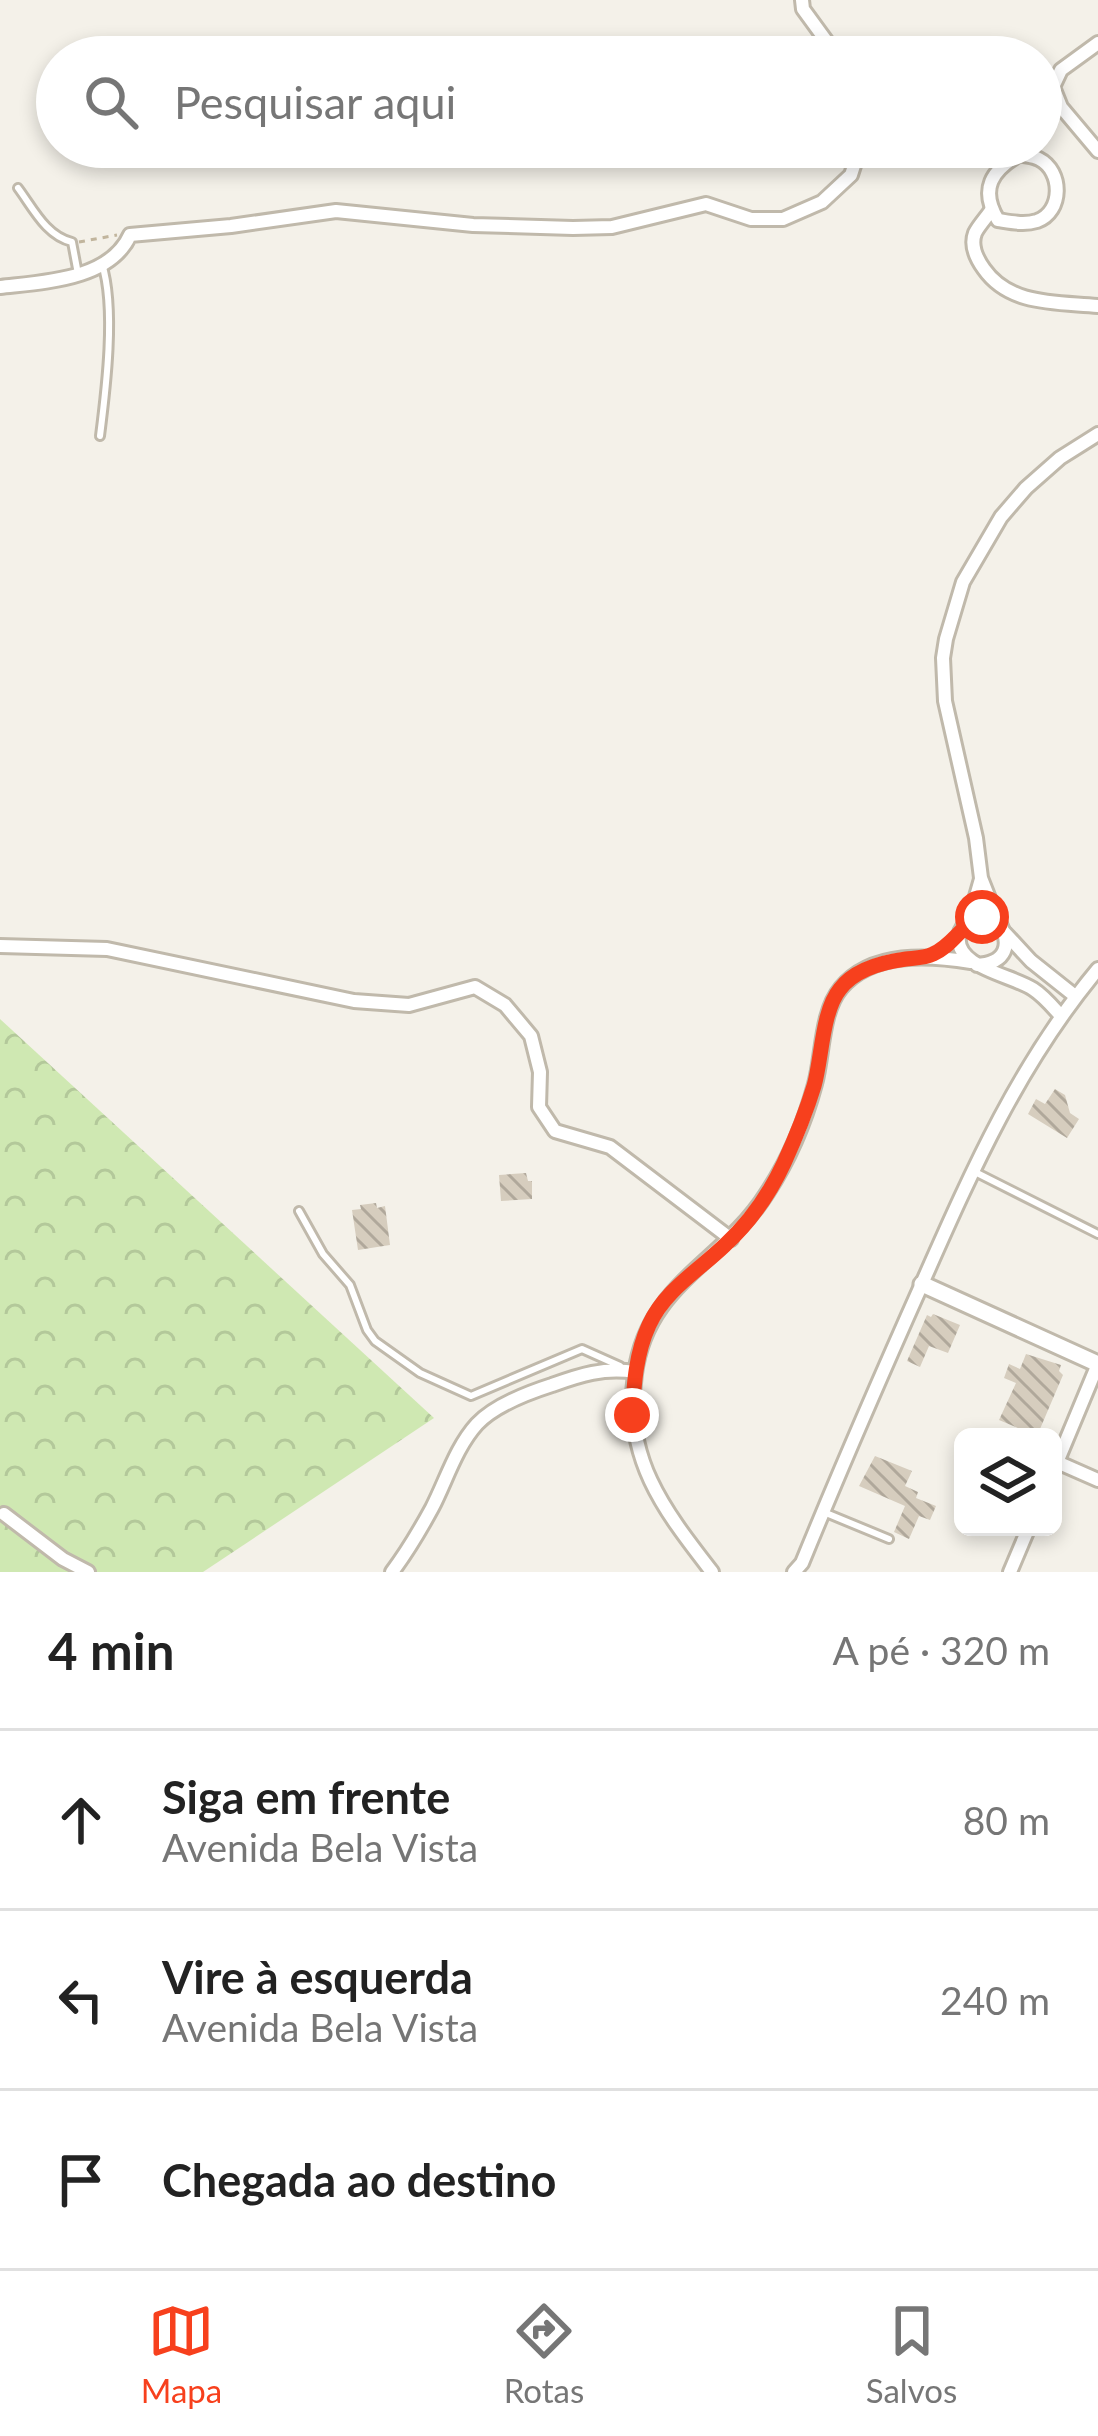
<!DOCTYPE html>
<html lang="pt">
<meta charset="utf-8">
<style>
:root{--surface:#fff;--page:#f2f2f2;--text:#222;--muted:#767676;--line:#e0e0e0;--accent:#f7401d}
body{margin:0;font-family:Lato,sans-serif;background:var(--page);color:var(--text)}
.controls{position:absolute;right:36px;bottom:36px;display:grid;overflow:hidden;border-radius:18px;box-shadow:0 6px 18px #0003}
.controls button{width:108px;height:108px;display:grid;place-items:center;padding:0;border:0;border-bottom:3px solid var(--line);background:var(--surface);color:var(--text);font:60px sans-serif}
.stop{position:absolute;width:36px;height:36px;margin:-27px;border:9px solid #f7401d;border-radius:50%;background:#fff}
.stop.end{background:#f7401d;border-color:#fff;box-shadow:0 3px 12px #0008}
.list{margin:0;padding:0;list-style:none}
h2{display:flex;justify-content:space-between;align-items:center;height:156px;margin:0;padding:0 48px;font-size:51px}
h2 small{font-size:39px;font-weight:400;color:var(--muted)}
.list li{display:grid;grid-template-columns:78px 1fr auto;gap:36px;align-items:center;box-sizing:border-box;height:180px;padding:0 48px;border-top:3px solid var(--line)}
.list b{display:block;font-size:45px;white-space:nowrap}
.list p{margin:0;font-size:39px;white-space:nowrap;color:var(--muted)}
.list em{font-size:39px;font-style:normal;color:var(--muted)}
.icon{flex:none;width:66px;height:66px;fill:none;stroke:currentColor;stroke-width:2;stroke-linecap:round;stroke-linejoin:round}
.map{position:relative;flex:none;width:1098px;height:1572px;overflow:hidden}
.search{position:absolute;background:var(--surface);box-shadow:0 6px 18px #0003;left:36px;right:36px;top:36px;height:132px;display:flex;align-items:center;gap:30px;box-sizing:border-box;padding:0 42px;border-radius:66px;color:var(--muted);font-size:45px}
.sheet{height:696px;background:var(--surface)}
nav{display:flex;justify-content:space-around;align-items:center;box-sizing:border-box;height:168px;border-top:3px solid var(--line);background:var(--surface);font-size:33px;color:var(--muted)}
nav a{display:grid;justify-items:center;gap:6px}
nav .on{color:var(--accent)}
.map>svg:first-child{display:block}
.forest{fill:url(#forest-crowns)}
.building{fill:url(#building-back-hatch)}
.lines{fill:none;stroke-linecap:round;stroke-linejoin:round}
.service-casing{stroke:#c0b9ab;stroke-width:12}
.minor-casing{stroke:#c0b9ab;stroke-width:18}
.tertiary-casing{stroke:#c0b9ab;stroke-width:21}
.path{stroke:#c1b59d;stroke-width:3;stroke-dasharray:6 6;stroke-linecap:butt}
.service{stroke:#fff;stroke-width:6}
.minor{stroke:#fff;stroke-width:12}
.tertiary{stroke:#fff;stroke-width:15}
.route{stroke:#f7401d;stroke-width:15}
</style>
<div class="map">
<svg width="1098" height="1572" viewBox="0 0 1098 1572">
<defs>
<pattern id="forest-crowns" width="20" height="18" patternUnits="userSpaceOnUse" patternTransform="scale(3)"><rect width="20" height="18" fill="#cfe8b2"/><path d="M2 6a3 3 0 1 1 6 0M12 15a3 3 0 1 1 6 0" fill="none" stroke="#b3c89a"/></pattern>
<pattern id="building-back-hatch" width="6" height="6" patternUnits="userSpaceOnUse" patternTransform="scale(3)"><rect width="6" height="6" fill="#d6cdbe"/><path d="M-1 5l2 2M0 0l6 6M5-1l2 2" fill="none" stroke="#b0a89b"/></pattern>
</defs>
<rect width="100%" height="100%" fill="#f4f1e9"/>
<path class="forest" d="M0,1019L434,1418L203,1572H0Z"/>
<g class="building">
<path d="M1055,1089L1065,1095L1070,1113L1079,1119L1067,1138L1028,1114L1036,1099L1045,1104Z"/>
<path d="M526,1173L528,1181H532V1199L501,1201L499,1175Z"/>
<path d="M376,1203L377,1208L385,1206L390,1245L358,1250L352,1210L361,1209L360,1205Z"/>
<path d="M933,1314L960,1325L948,1353L929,1346L920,1367L907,1361L927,1315L931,1317Z"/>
<path d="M1026,1354L1061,1365L1059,1371L1063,1375L1037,1436L999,1420L1016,1383L1004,1378L1009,1364L1020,1369Z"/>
<path d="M875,1456L912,1471L905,1486L918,1492L916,1498L936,1506L930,1520L919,1516L909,1539L894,1532L905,1506L859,1486Z"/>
</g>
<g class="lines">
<defs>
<g id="service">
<path d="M18,188C33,208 46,236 72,242L78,274"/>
<path d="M100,436C106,389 116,308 102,264"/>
<path d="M973,1171L1098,1234"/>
<path d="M299,1211L323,1254L350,1285L367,1330L375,1341L420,1373L471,1396L582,1349L620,1366"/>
<path d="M826,1513L889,1539"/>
</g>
<g id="minor">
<path d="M802,0L803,9L838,57"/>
<path d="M1098,43L1061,70L1053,87L1061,107L1098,151"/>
<path d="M990,147L1001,165"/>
<path d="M1020,154C1027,156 1033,156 1039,159C1063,171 1063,212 1037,221C1024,225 1011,222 998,220C979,189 992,170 1020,154Z"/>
<path d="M992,209C987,217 979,225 975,233C970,246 976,258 984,269C1010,306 1057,302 1098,306"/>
<path d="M0,287C43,282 110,280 130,235L231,226L336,211L473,225L573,228L612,227L706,204L751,219H783L822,202L851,175L860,147"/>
<path d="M969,921L981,879"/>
<path d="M998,921L981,878L976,838L945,701L943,658L946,639L963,582L1001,517L1026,488L1060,458L1098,434"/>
<path d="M1005,933L1031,961L1075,996"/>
<path d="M0,946L107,949L354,1001L409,1005L475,987L505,1005L531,1036L540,1072L539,1107L555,1131L610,1147L731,1239"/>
<path d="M977,965C1006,963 1013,945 998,921C989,919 979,915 970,921C964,924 960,930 959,936C954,967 1012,975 1033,989C1044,996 1052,1006 1061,1016"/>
<path d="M1057,1462L1098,1480"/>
<path d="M1053,1472L1098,1364"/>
<path d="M4,1514L63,1559L88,1572"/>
<path d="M392,1572C407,1552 420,1530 432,1508C446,1481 456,1447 477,1424C495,1405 527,1393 552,1385C580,1375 604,1367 635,1372"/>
<path d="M712,1572C664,1510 623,1458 635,1374C647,1283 723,1263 767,1193C788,1161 805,1121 815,1084C823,1055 821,1012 841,988C872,951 929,955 971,962"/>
<path d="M794,1572L802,1563C840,1470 880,1378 921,1286C971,1173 1018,1065 1098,969"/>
<path d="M1010,1572L1029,1527"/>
</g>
<path id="tertiary" d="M922,1284L1098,1364"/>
</defs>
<use href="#service" class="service-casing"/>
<use href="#minor" class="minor-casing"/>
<use href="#tertiary" class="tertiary-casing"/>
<path class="path" d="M79,242L117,235"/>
<use href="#service" class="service"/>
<use href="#minor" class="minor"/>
<use href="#tertiary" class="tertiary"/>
</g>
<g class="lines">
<path class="route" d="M632,1415C634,1384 636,1353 649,1325C665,1290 698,1271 725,1245C749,1223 770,1193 784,1163C795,1139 806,1112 814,1086C822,1058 822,1011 840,989C855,969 883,962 906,959C915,958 925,958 933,954C954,945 961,924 982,917"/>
</g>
</svg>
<div class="controls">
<button><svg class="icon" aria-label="layers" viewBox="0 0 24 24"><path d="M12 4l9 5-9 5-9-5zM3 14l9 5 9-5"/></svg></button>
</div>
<div class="stop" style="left:982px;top:917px"></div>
<div class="stop end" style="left:632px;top:1415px"></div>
<div class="search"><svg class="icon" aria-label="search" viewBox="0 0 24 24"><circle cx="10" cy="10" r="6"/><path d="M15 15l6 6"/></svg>Pesquisar aqui</div>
</div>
<section class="sheet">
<h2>4 min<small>A pé · 320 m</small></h2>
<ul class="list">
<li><svg class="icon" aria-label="ahead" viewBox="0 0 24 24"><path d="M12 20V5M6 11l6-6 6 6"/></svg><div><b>Siga em frente</b><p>Avenida Bela Vista</p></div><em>80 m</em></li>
<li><svg class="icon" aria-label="left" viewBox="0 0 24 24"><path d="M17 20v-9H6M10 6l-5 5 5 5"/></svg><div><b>Vire à esquerda</b><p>Avenida Bela Vista</p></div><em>240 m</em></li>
<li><svg class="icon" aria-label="arrive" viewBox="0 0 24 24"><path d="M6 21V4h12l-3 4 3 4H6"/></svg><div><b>Chegada ao destino</b></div></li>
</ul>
</section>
<nav>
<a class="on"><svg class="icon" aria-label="map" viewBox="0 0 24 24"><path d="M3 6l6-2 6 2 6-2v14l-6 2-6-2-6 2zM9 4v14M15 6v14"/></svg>Mapa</a>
<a><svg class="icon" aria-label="directions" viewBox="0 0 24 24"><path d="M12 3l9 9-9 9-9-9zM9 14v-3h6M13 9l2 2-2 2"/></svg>Rotas</a>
<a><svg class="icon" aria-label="saved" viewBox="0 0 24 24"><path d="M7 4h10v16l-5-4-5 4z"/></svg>Salvos</a>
</nav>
